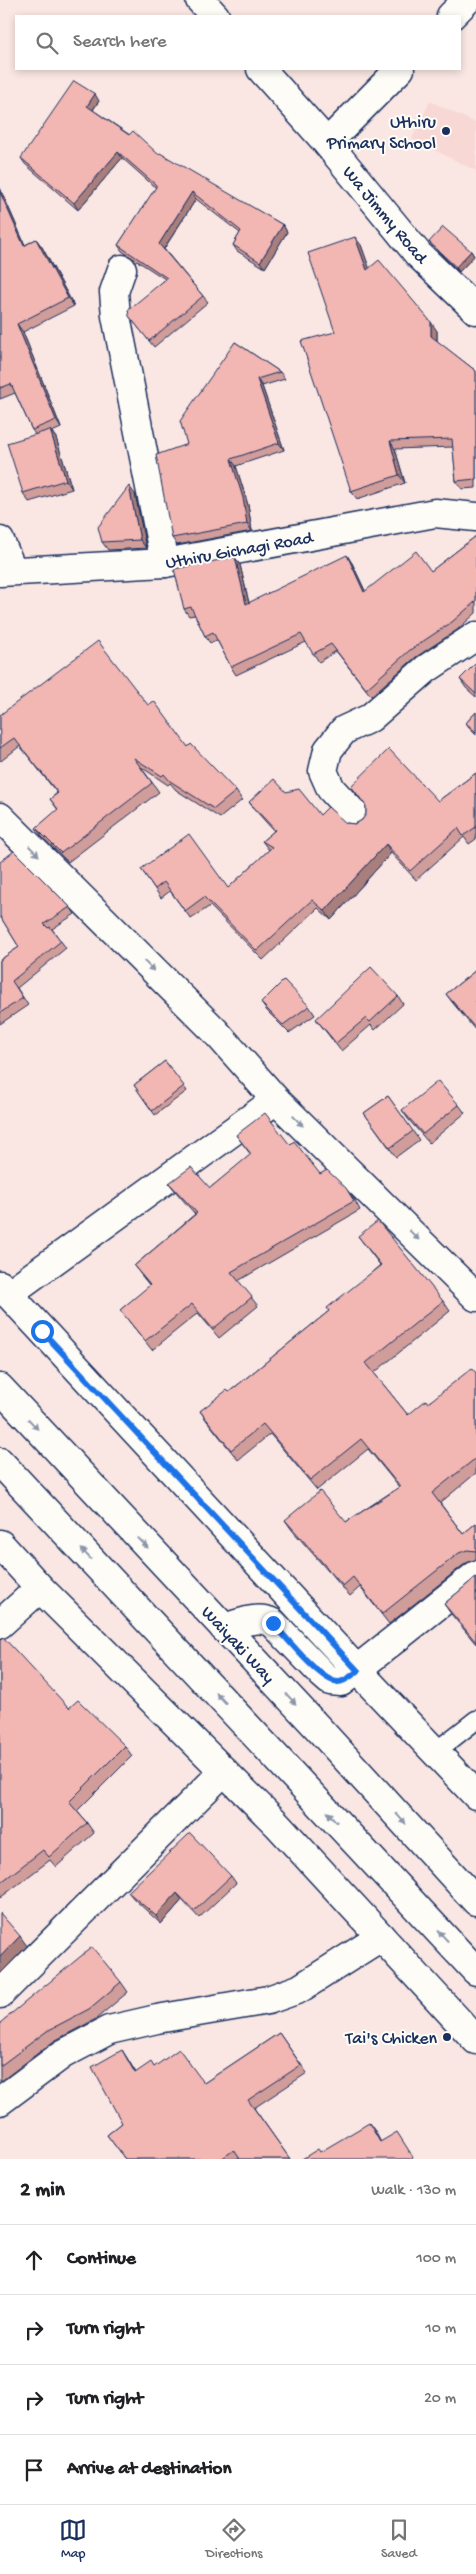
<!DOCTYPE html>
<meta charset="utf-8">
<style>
:root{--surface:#fff;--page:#f2f2f2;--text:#202124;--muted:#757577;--line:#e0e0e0;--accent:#1b2f5e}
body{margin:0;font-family:"Gochi Hand",sans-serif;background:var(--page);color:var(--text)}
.stop{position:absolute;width:15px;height:15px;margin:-11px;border:4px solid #1a73e8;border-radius:50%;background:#fff}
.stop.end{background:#1a73e8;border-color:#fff;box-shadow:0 1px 5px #0008}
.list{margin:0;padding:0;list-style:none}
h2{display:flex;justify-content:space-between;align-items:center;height:65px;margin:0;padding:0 20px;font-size:21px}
h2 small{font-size:16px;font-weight:400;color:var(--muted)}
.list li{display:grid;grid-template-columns:32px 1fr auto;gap:15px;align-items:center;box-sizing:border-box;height:70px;padding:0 20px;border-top:1px solid var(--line)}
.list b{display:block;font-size:19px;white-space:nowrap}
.list em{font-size:16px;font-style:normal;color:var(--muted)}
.icon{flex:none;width:28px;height:28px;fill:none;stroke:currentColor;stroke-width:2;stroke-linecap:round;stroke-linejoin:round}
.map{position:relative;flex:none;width:476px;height:2159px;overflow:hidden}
.search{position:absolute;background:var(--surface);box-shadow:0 2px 8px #0003;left:15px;right:15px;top:15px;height:55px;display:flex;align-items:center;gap:12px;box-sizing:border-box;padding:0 18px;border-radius:0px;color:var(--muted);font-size:19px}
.sheet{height:345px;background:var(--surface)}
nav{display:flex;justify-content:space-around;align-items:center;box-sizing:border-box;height:70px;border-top:1px solid var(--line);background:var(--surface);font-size:14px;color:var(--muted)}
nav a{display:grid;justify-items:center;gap:2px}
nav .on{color:var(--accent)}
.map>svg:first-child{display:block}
.built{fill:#f8d8d5}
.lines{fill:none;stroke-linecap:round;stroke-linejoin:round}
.service-casing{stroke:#1b2f5e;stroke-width:21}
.minor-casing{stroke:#1b2f5e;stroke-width:31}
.trunk-casing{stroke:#1b2f5e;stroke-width:31}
.service{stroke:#fdfcf7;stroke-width:18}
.minor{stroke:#fdfcf7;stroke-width:28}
.trunk{stroke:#fdfcf7;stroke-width:28}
.wall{fill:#d09d9a;stroke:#1b2f5e}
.shaded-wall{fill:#a97f7d;stroke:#1b2f5e}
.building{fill:#f2b6b3;stroke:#1b2f5e}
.oneway{fill:#8c96aa}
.route{stroke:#1a73e8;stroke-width:6}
.poi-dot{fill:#1b2f5e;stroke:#fdfcf7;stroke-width:2}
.labels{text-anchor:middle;stroke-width:4;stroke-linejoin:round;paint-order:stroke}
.poi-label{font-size:18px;fill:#1b2f5e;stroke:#fdfcf7;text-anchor:end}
.street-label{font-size:18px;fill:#1b2f5e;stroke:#fdfcf7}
</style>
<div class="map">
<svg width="476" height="2159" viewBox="0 0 476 2159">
<rect width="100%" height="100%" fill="#fae7e3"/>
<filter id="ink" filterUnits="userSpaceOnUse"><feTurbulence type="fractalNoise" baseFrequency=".02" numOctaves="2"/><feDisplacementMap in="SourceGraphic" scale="10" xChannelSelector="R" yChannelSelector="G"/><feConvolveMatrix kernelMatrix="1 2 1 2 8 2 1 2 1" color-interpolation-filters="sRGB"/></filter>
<g filter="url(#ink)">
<path class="built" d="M430,101L476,123V171L412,139Z"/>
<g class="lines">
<defs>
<path id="service" d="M435,1752L476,1720"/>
<g id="minor">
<path d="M200,0L215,16"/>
<path d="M451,16L467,0"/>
<path d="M261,69L327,143L418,254L476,310"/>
<path d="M327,143L400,69"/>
<path d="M122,269L114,292L116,316L165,563"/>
<path d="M0,541L12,569"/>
<path d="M0,572L165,563L435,513L476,517"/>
<path d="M0,817L215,1031L276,1100L476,1297"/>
<path d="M357,817L331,789L323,771L328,750L344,730L370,718L426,669L476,636"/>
<path d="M0,1285L358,1671L476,1795"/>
<path d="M8,1294L276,1100"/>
<path d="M0,1544L40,1588L278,1825L476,2040"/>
<path d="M0,1624L40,1588"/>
<path d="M224,1628C240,1623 257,1615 273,1623L322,1674L330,1681L341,1682L476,1575"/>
<path d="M0,1994L224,1771"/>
<path d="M0,2101L63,2054L109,2030L157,2019L268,2000L299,1989L381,1937"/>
</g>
<g id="trunk">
<path d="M0,1388L318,1728L476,1901"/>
<path d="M0,1462L476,1971"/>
</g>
</defs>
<use href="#service" class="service-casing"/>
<use href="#minor" class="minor-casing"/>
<use href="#trunk" class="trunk-casing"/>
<use href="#service" class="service"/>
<use href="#minor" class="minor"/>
<use href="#trunk" class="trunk"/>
</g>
<g class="wall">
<path d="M99,101L93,110L158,154L283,225L287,232L265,268L237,251L233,245L240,233L196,199L164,249L203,296L208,302L154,347L129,316L165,279L122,251L118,245L156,188L122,158L78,210L25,164L21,158Z"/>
<path d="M0,188L25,245L36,239L42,247L74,306L23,332L61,428L52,432L56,438L72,489L29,502L23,493L35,434L32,430L15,393L0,399Z"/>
<path d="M429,242L471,251L474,256L459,272Z"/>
<path d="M361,245L369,268L437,331V341L476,371V488L462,489L456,481L453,447L395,449L405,483L357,499L351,491L335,332Z"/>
<path d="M235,342L280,372L285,379L262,386L284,450L236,466L248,505L252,531L177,545L172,538L187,444Z"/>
<path d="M135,494L146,548L108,550L102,542Z"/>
<path d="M476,536V613L457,630L416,657L371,696L336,651L319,662L306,642L236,675L231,667L217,640L210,643L205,636L195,615L189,616L184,609L240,565L249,603L352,563L365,591L431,571Z"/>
<path d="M476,663V697L466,688L460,679Z"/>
<path d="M148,705L188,747L236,791L242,800L220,818L176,790L170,783L168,785L141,767L159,792L68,862L42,837L36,828L58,810L50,799L57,793L20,746L1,761L0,760V715Z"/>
<path d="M476,712V735L472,731L466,723Z"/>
<path d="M476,773V839L469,844L464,837L416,880L391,853L331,920L318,908L263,960L210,906L191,919L170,891L161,898L141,869L228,888L269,850L262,841L274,831L255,810L249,802L286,792L320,815L346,823L355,824L362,820L366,814V806L351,786L438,801Z"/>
<path d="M70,907L75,914L52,929L66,948L17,988L28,1005L0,1024V960L19,947L0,916Z"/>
<path d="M476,970V1031L452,1002L446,994Z"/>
<path d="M398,996L403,1004L375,1030L371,1025L341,1051L316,1019Z"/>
<path d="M261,1003L309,1006L315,1015L289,1033L267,1011Z"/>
<path d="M165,1061L187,1091L155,1115L134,1085Z"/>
<path d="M388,1096L419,1140L396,1157L364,1113Z"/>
<path d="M459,1105L465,1113L429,1143L408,1119L402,1110Z"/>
<path d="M236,1135L290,1145L320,1174L353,1197L360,1210L238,1281L258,1306L219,1338L198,1313L152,1350L120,1310L150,1286L134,1266L195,1214L176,1192L169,1183L210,1188L251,1155Z"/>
<path d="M358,1236L443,1301L450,1311L374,1373L408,1415L476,1373V1473L440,1503L463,1534L476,1523V1560H474L466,1563L389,1624L360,1587L350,1596L292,1530L285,1520L346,1522L399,1487L368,1449L317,1490L270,1434L238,1460L207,1421L200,1411L229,1392L329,1311L380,1265Z"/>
<path d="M476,1577V1644L451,1614L444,1604Z"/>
<path d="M0,1640L69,1708L125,1746L132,1756L77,1811L87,1823L94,1833L56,1867L50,1860L0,1898Z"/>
<path d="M231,1876L236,1883L199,1918L182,1900L161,1924L134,1899L128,1892Z"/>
<path d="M121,1982L128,1992L96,2019L54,2041L0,2082V2023Z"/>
<path d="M279,2033L307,2073L254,2108L290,2159H240L239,2158L238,2159H125L107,2135L122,2123V2050L136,2073L154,2067L204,2083Z"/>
</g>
<g class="shaded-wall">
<path d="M95,94L99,101L91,112L87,106Z"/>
<path d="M118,152L122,158L78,210L74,203Z"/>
<path d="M0,188L29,254L24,246L0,192Z"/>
<path d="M192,192L196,199L163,250L159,244Z"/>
<path d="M283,225L287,232L265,268L260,262Z"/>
<path d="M355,237L361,245L373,278L367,270Z"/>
<path d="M36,239L42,247L74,306L68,298Z"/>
<path d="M471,251L474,256L459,272L456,267Z"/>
<path d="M431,322L437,331V344L431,336Z"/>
<path d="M17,324L23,332L61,428L56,420Z"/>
<path d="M257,379L262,386L284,450L279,443Z"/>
<path d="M50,430L56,438L72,489L66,480Z"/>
<path d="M390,441L395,449L405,483L399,475Z"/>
<path d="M231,459L236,466L248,505L252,531L247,524Z"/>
<path d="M129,486L135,494L146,548L140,540Z"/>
<path d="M347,555L352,563L369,599L364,592Z"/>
<path d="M235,557L240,565L251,612L246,604Z"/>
<path d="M386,844L391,853L331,920L325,911Z"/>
<path d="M177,1893L182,1900L161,1924L156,1916Z"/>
<path d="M20,1936L27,1946L0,1974V1957Z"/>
<path d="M122,2050L127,2058L141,2081L135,2073Z"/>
<path d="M369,2123L375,2131L385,2150L380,2142Z"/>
</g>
<g class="building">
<path d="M74,81L95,94L87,106L129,135L133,131L158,154L160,153L283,225L260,262L233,245L241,231L192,192L159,244L203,296L149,341L129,316L128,310L167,278L118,245L156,187V185L118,152L74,203L21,158Z"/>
<path d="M0,192L24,246L36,239L68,298L17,324L56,420L32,430L11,384L0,388Z"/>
<path d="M443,227L471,251L456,267L429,242Z"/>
<path d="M355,237L367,270L379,260L431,322V336L476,371V479L456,481L452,439L390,441L399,475L351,491L301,341L335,332L308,253Z"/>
<path d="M235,342L280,372L257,379L279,443L231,459L243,498L247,524L172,538L156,455L187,444L180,421Z"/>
<path d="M50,430L66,480L23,493L7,443Z"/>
<path d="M129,486L140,540L102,542L98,527Z"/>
<path d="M476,536V601L452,622L410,650L366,689L331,644L313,654L301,634L231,667L213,632L205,636L191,607L184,609L174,569L235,557L246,604L347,555L364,592L416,551L431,571Z"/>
<path d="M98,641L148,705L154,701L188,747L191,744L236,791L214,809L170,781L164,774L162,776L134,758L152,783L61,853L36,828L58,809L50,799L58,793L14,738L0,748V715Z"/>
<path d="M476,663V694L460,679Z"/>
<path d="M476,712V732L466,723Z"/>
<path d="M389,749L438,801L476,773V827L463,836L458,828L410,871L386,844L325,911L312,900L257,951L204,897L185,911L164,882L155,889L141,869L189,834L228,888L272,847L262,841L275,830L249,802L274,779L286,792L299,789L320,815L328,807L346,823L355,824L362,820L366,814V806L351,786Z"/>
<path d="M14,851L70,907L44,924L48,928L50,927L61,941L12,981L23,998L0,1013V960L19,947L0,916V862Z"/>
<path d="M371,967L398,996L370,1022L366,1018L336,1043L316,1019Z"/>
<path d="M476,970V1029L446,994Z"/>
<path d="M284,980L309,1006L283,1025L261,1003Z"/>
<path d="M165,1061L184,1086L152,1111L134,1085Z"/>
<path d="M438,1081L459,1105L423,1134L402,1110Z"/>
<path d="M388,1096L413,1131L390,1148L364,1113Z"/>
<path d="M265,1113L290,1145L294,1141L320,1174L327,1170L346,1188L354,1201L231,1272L252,1297L213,1329L192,1304L145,1341L120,1310L150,1285L134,1266L197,1213L169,1183L191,1167L210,1188L251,1154L236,1135Z"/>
<path d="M378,1221L443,1301L366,1363L408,1415L426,1400L428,1403L472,1368L476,1373V1458L432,1493L463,1534L476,1523V1551L467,1550L459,1553L382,1614L353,1577L343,1586L285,1520L320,1491L346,1522L400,1487L361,1439L310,1480L263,1424L231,1450L200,1411L227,1390L229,1392L329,1311L327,1308L381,1265L358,1236Z"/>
<path d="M476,1577V1642L444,1604Z"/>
<path d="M3,1637L69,1708L78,1700L125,1746L69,1802L87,1823L49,1857L43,1850L0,1883V1640Z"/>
<path d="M190,1833L231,1876L194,1911L177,1893L156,1916L128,1892Z"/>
<path d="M0,1913L20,1936L0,1957Z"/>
<path d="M92,1947L121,1982L89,2009L47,2031L0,2066V2023Z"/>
<path d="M279,2033L301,2065L248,2100L290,2159H240L234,2150L221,2159H125L107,2135L122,2123L92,2067L122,2050L135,2073L151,2062L154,2067L179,2049L204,2083Z"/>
<path d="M369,2123L380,2142L397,2132L413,2157L410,2159H302L318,2149L320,2152Z"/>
</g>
<defs><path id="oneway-solid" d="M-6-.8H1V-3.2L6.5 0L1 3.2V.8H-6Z" transform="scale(1.25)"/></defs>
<g class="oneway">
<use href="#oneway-solid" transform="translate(34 851) rotate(45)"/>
<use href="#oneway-solid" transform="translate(149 966) rotate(45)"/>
<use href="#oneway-solid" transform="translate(298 1121) rotate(45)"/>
<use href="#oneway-solid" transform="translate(414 1235) rotate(45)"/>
<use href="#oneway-solid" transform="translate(33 1424) rotate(47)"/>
<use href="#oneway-solid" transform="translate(143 1543) rotate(46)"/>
<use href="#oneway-solid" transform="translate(86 1554) rotate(-133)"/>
<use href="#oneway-solid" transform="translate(221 1698) rotate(-133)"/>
<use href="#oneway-solid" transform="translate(291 1699) rotate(47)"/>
<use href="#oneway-solid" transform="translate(332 1817) rotate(-133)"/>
<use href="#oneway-solid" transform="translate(401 1819) rotate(48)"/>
<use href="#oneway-solid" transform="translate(443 1936) rotate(-133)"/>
</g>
</g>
<g class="lines" filter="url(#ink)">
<path class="route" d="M42,1331L358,1671C352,1675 345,1682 338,1682C321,1682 285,1636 273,1623"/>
</g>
<g class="poi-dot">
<circle cx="446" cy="131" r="5"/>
<circle cx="447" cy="2037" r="5"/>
</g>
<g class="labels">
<g class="poi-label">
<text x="436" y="127">Uthiru<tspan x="436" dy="21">Primary School</tspan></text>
<text x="437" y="2043">Tai's Chicken</text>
</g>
<g class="street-label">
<text transform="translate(386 214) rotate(50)" y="6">Wa Jimmy Road</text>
<text transform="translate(239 549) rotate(-10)" y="6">Uthiru Gichagi Road</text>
<text transform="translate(239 1644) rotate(47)" y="6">Waiyaki Way</text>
</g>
</g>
</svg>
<div class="stop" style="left:42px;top:1331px"></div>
<div class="stop end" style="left:273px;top:1623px"></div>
<div class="search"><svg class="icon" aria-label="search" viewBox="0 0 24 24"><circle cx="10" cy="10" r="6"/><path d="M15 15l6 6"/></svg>Search here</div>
</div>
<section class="sheet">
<h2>2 min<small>Walk · 130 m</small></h2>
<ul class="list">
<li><svg class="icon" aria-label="ahead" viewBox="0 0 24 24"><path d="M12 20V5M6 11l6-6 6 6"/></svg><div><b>Continue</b></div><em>100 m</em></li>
<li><svg class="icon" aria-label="right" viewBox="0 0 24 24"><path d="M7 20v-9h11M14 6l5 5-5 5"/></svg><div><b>Turn right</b></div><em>10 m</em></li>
<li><svg class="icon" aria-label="right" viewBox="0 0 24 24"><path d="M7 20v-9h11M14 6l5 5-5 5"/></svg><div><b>Turn right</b></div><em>20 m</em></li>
<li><svg class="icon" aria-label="arrive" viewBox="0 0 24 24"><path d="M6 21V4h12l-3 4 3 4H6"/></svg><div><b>Arrive at destination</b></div></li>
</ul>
</section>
<nav>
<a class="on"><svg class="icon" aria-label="map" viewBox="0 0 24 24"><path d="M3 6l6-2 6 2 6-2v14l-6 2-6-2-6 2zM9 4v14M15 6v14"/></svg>Map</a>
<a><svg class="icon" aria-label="directions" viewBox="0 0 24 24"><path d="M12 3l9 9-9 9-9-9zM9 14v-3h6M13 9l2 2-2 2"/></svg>Directions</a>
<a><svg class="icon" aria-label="saved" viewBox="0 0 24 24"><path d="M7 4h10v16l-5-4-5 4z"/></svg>Saved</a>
</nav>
